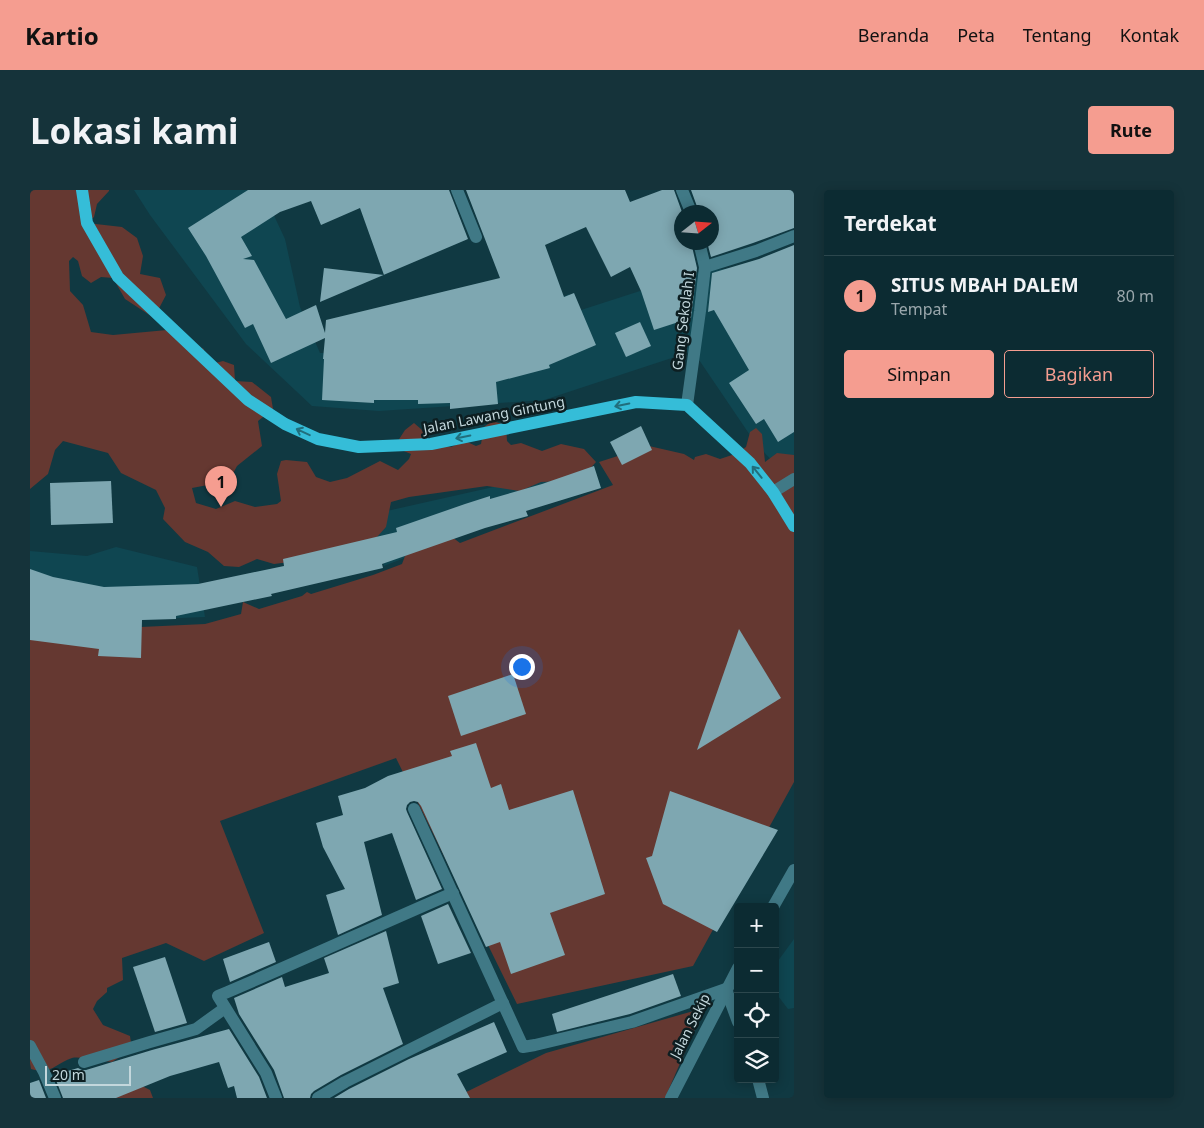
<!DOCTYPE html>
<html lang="id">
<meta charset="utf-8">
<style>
:root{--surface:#0c2b32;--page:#15333a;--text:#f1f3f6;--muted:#9aa7ac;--line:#2c474d;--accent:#f59d90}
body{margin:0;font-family:"Noto Sans",sans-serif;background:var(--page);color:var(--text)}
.controls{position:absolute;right:15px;bottom:15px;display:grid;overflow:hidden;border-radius:5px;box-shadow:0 2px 12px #0003}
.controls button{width:45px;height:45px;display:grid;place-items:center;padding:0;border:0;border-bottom:1px solid var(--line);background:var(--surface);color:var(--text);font:25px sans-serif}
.compass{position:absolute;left:644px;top:15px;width:45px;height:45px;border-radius:50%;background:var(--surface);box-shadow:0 2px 12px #0003;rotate:73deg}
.scale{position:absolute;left:15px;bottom:12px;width:86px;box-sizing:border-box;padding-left:5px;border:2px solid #c3d7dc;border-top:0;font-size:14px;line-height:18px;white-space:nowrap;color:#c3d7dc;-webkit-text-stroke:4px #0d1e21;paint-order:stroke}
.you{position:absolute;left:491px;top:476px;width:18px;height:18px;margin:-12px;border:4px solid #fff;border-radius:50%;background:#1a73e8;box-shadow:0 0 0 8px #1a73e833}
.badge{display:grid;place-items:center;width:32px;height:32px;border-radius:50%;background:var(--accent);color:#111;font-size:16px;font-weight:700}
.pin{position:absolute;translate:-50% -41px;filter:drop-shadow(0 1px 2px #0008)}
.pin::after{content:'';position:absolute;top:26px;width:18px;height:15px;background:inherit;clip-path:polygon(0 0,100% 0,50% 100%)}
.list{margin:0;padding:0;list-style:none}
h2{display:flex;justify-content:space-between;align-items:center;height:65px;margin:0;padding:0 20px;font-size:21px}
h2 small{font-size:16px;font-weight:400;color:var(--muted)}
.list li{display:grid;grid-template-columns:32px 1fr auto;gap:15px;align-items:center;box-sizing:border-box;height:80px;padding:0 20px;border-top:1px solid var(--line)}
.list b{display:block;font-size:19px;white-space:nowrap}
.list p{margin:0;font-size:16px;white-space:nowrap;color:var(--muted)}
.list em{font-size:16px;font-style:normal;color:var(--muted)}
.actions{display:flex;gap:10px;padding:15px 20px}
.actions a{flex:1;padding:11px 0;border:1px solid var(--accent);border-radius:5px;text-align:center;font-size:18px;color:var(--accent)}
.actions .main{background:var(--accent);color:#111}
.icon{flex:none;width:28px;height:28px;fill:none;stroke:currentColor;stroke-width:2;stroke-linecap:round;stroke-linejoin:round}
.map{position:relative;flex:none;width:764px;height:908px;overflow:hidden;border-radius:5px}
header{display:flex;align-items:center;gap:30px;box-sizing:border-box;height:70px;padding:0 25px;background:var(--accent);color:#111}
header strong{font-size:24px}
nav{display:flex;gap:28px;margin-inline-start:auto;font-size:18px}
.intro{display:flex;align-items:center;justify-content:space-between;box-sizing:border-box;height:120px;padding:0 30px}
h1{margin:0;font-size:35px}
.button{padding:12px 22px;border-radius:5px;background:var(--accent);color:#111;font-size:18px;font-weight:700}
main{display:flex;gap:30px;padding:0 30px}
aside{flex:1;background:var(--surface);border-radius:5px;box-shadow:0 2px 12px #0003}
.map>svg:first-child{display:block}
.built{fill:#0f4651}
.green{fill:#653831}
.building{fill:#7ea7b1}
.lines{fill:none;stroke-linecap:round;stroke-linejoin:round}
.minor{stroke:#407986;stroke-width:12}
.major{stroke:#35bdd8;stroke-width:12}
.oneway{stroke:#216e7c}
.labels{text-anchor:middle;stroke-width:5;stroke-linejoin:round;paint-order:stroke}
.street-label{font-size:14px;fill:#c3d7dc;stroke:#0d1e21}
</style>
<header>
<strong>Kartio</strong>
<nav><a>Beranda</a><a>Peta</a><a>Tentang</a><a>Kontak</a></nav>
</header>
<div class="intro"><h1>Lokasi kami</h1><a class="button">Rute</a></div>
<main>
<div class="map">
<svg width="764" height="908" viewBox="0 0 764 908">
<rect width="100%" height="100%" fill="#103942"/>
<g class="built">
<path d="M104,0H232L255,49L270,117L290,163L376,161L517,115L539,104L548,121L675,80L727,77L764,187V293L726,254L663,161L514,210L349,221L282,216L216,154L120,25Z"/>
<path d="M557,276L569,292L354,376L339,325Z"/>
<path d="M86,357L167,377L175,427L74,431L0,417V361L57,366Z"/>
<path d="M764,749V818L758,819L745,802V775Z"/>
</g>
<g class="green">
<path d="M0,0H79V1L67,14L64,27L57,33L92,37L107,48L113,66L110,84L130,88L136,105L124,128L95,109L83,88L71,87L61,93L52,86L48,71L43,67L39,71L40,101L53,115L61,142L83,145L137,140L161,153L174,159L171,170L178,175L193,171L204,175L205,191L222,192L241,207L243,219L228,231L232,256L207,276L199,291L162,298L166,313L186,319L205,311L225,317L247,314L251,311L247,284L251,271L256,270L277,272L286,287L300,292L317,288L350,271L368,280L379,269L381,264L364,257L375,240L384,233L391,239L401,254L421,257L435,251L446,256L451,254L454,237L462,231L476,235L477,251L481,255L491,253L512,261L531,254L554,259L566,272L555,284L533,291L511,292L490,301L457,296L379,307L361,312L356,337L338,357L292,368L244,374L227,369L209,377L194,376L178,362L155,352L133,329L135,318L126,300L91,283L78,263L33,251L25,260L18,284L0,299Z"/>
<path d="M726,238L732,244L735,272L747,263L764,265V592L663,776L487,814L366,568L190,631L234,743L174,771L136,753L92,768L93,790L77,798V802L67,811L63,819L73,835L100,846L102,859L82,872C73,871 49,866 42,868C26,873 22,885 1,879L0,873V445L68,439L175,434L211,424L213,412L229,419L272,406L277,402L281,404L343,385L372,374L375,366L414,341L430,353L583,295L569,272L619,256L654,264L664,270L665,267L676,264L690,269L705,264L716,257L720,242Z"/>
<path d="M674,818L635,908H424L516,863Z"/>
<path d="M112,896L120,900L123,908H55Z"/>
</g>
<g class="building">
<path d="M218,0H419L438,49L290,112L294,78L354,85L330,18L291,35L281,11L250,22L211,47L222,66L213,69L224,70L256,129L286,115L295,143L296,130L470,88L436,0H595L600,12L632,0H644L652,22V52H661L667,78L661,128L624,140L611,101L600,77L581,87L556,37L515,55L534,107L544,103L566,155L519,175L520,178L466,192L468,214L420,219V213L388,214V210H344V213L292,210L294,169H293L295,148L241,173L223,134L215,138L176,66L158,38Z"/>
<path d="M661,0H764V38L723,53L681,67L677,52H682V22H669Z"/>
<path d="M764,55V242L748,252L734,229L726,234L699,193L719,180L684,120L678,122L682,83L729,69Z"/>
<path d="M610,132L621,156L596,167L585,143Z"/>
<path d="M611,236L622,260L592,275L580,252Z"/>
<path d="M564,276L571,298L496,321L498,326L455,338L352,374L353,378L241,404L242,406L146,426V429L112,430L111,468L68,466L69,459L0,450V379L23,387L74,397L168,394L254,376L253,369L367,342L366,338L435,314L460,306V309L512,294Z"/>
<path d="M81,291L83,333L21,335L20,293Z"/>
<path d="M709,439L751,508L667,560Z"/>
<path d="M483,484L496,524L431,546L418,506Z"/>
<path d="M446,553L461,598L471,594L479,620L543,600L575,704L520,723L535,765L481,784L470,752L456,757L391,616L388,612L384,611L380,612L377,615L376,619L377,622L412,699L386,710L362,643L334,652L352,725L308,745L296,705L315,699L293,657L286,633L313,625L308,606L335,598L358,586L422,566L420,561Z"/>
<path d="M640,601L748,640L687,742L633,714L616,668L622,666Z"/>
<path d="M418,714L441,763L408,774L391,726Z"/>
<path d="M356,741L369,793L353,798L373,854L311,885L284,901L281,904L280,908H254L244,880L209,824L204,808L252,787L255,797L299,783L294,768Z"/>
<path d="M239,752L246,772L200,792L193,769Z"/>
<path d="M135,767L157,833L125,842L103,777Z"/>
<path d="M643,784L651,806L600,824L527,842L522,824Z"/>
<path d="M464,832L477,862L427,884L440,908H304L319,899L379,869Z"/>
<path d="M199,839L229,887L237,908H207L204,896L198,898L189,872L140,886L86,908H33L24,885L48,878L52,880H56L122,860Z"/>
<path d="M9,890L16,908H0V893Z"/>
</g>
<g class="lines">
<g class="minor">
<path d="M427,0L446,47"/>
<path d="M652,0L661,22"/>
<path d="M675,77L726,61L764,46"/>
<path d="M657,215L670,121L675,77L669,52"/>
<path d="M743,302L764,289"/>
<path d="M384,619L493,857L505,855L602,832L696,799L708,832"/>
<path d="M743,717L764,680"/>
<path d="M0,856L14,882L25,908"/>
<path d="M54,872L120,852L166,839L195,818"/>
<path d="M728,889L733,908"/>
<path d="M246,908L236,883L188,806C266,773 344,737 423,703"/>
<path d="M288,908L315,892L473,813"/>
<path d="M641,908L708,778"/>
</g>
<path class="major" d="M52,0L57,33L88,87L218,210L255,234L288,249L329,257L401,254L606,212L657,215L720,273L743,302L764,336"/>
</g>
<defs><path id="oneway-shaft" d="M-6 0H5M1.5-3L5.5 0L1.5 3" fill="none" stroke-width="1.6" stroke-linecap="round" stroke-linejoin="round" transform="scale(1.25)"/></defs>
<g class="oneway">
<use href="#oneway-shaft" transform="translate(592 215) rotate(168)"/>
<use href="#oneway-shaft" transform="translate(273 242) rotate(-155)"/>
<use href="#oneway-shaft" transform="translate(433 247) rotate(168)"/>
<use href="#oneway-shaft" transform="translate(727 282) rotate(-129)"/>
</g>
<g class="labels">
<g class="street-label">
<text transform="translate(653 131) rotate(-83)" y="5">Gang Sekolah I</text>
<text transform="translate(464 225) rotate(-11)" y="5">Jalan Lawang Gintung</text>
<text transform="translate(660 836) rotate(-63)" y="5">Jalan Sekip</text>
</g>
</g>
</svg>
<div class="controls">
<button>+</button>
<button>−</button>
<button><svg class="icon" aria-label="locate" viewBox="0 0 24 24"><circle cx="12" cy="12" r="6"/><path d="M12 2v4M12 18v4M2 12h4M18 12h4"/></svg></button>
<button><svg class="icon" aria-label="layers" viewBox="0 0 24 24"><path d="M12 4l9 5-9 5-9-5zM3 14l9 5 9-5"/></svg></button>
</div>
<svg class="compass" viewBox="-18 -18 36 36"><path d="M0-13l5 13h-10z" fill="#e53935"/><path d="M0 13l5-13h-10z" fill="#9aa7ac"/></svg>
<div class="scale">20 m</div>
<div class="you"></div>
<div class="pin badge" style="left:191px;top:317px">1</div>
</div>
<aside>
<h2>Terdekat<small></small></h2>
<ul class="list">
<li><span class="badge">1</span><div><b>SITUS MBAH DALEM</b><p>Tempat</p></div><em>80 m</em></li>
</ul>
<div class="actions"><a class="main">Simpan</a><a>Bagikan</a></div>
</aside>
</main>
